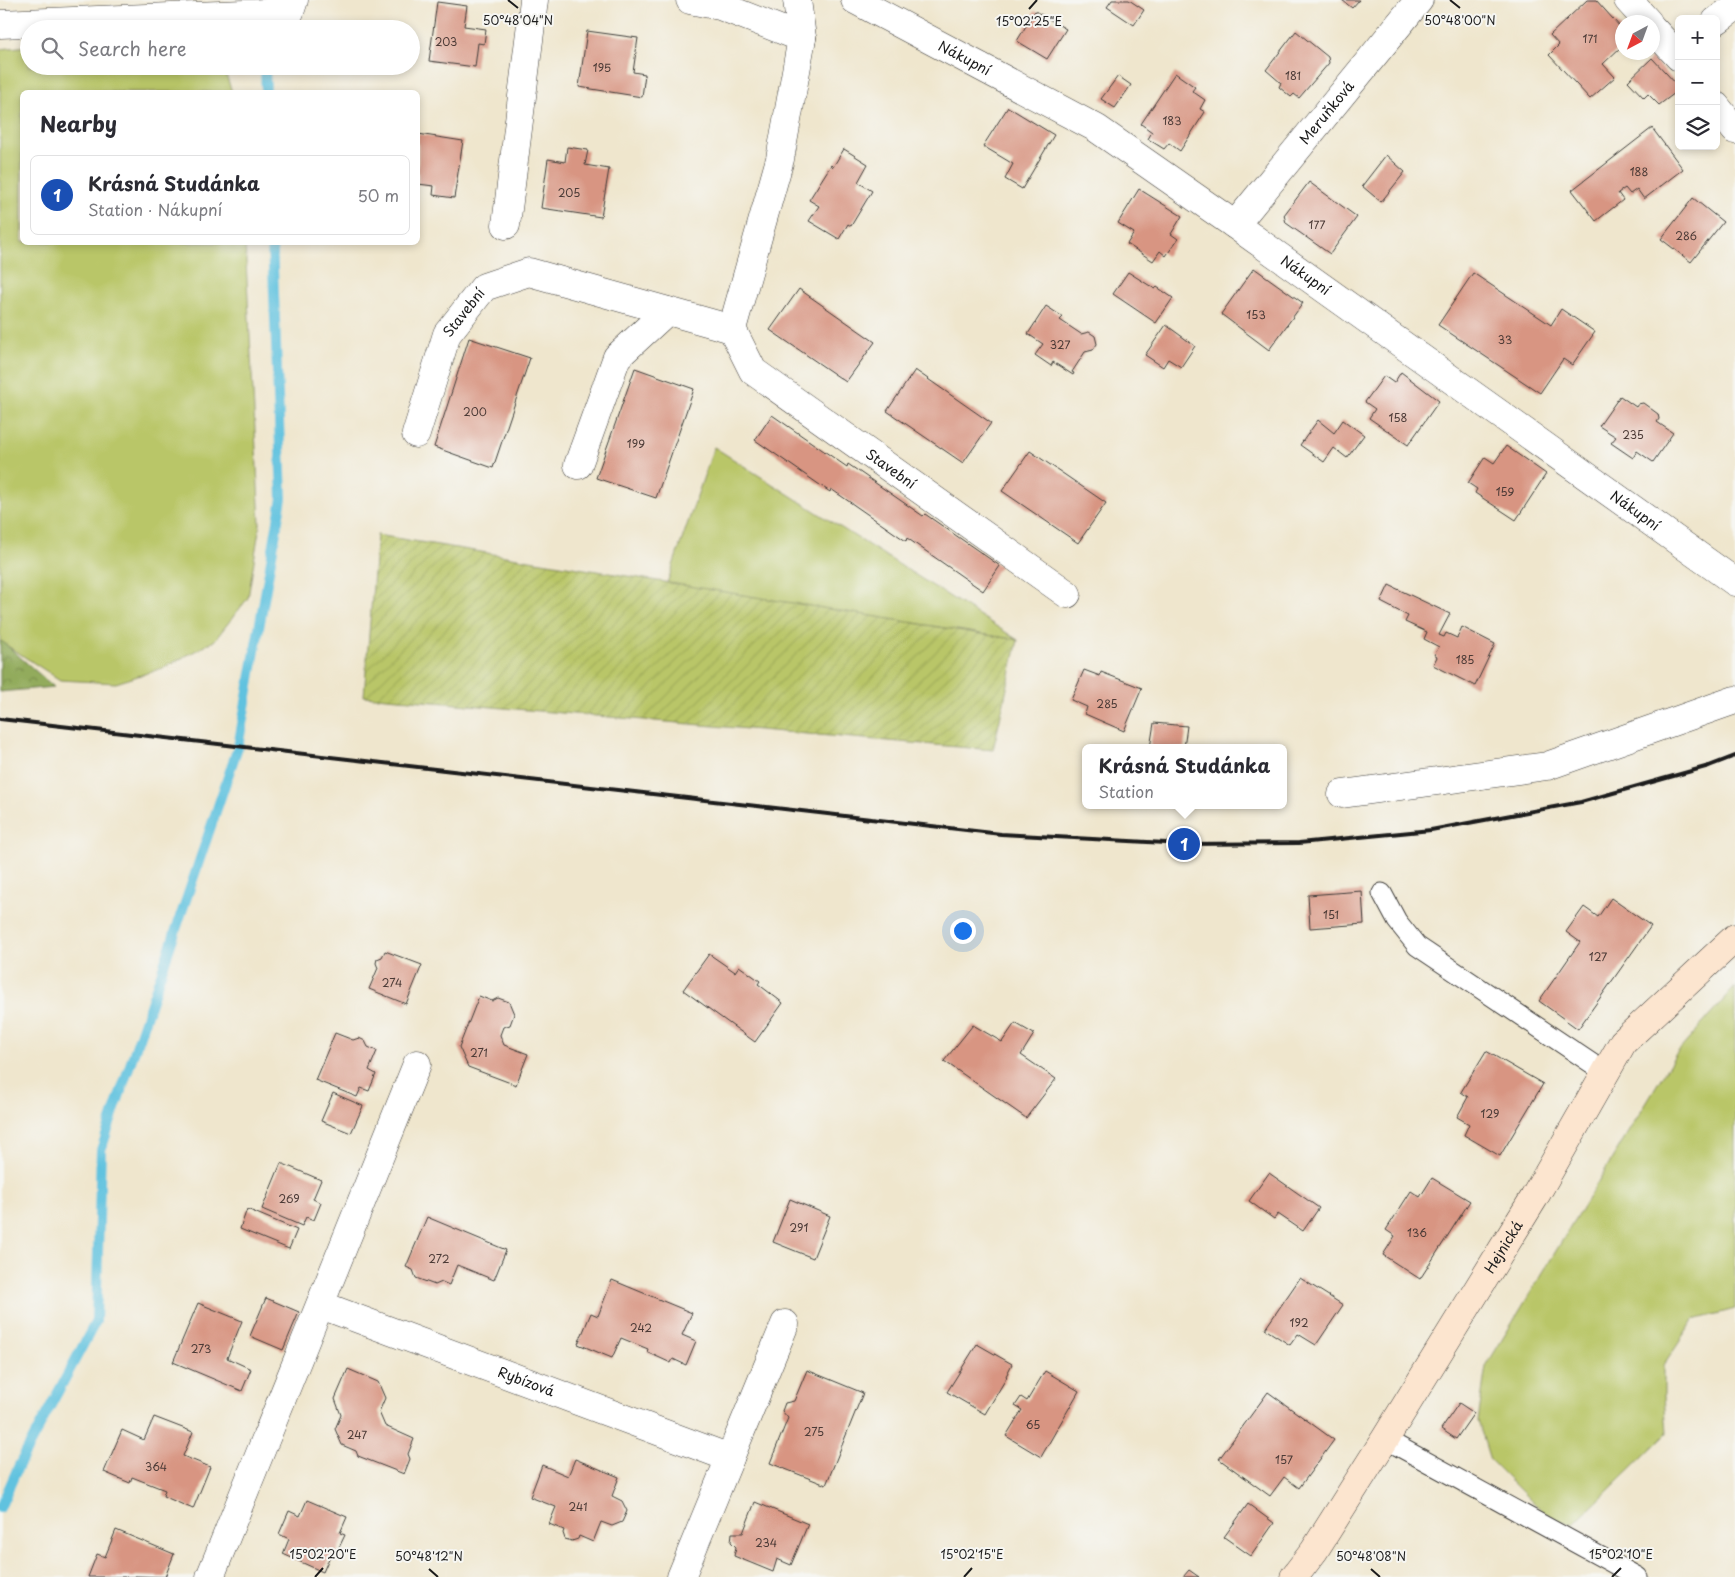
<!DOCTYPE html>
<meta charset="utf-8">
<style>
:root{--surface:#fff;--page:#f7f7f7;--text:#2b2b33;--muted:#7c7c81;--line:#e1e1e2;--accent:#d1495b}
body{margin:0;font-family:"Playpen Sans",sans-serif;background:var(--page);color:var(--text)}
.controls{position:absolute;right:15px;top:15px;display:grid;overflow:hidden;border-radius:8px;box-shadow:0 2px 8px #0003}
.controls button{width:45px;height:45px;display:grid;place-items:center;padding:0;border:0;border-bottom:1px solid var(--line);background:var(--surface);color:var(--text);font:25px sans-serif}
.compass{position:absolute;left:1615px;top:15px;width:45px;height:45px;border-radius:50%;background:var(--surface);box-shadow:0 2px 8px #0003;rotate:221deg}
.you{position:absolute;left:962px;top:930px;width:18px;height:18px;margin:-12px;border:4px solid #fff;border-radius:50%;background:#1a73e8;box-shadow:0 0 0 8px #1a73e833}
.badge{display:grid;place-items:center;width:32px;height:32px;border-radius:50%;background:var(--accent);color:#fff;font-size:16px;font-weight:700}
.pin{position:absolute;translate:-50% -50%;border:2px solid #fff;box-shadow:0 1px 5px #0006}
.popup{position:absolute;left:1082px;top:744px;width:205px;height:65px;box-sizing:border-box;display:grid;place-content:center;border-radius:8px;background:var(--surface);filter:drop-shadow(0 1px 4px #0005);font-size:16px;white-space:nowrap;color:var(--muted)}
.popup b{font-size:19px;color:var(--text)}
.popup::after{content:'';position:absolute;left:50%;top:100%;margin-left:-10px;border:10px solid transparent;border-top-color:var(--surface)}
.list{margin:0;padding:0;list-style:none}
h2{display:flex;justify-content:space-between;align-items:center;height:65px;margin:0;padding:0 20px;font-size:21px}
h2 small{font-size:16px;font-weight:400;color:var(--muted)}
.list li{display:grid;grid-template-columns:32px 1fr auto;gap:15px;align-items:center;box-sizing:border-box;height:80px;margin:0 10px 10px;padding:0 10px;border:1px solid var(--line);border-radius:8px}
.list b{display:block;font-size:19px;white-space:nowrap}
.list p{margin:0;font-size:16px;white-space:nowrap;color:var(--muted)}
.list em{font-size:16px;font-style:normal;color:var(--muted)}
.icon{flex:none;width:28px;height:28px;fill:none;stroke:currentColor;stroke-width:2;stroke-linecap:round;stroke-linejoin:round}
.map{position:relative;flex:none;width:1735px;height:1577px;overflow:hidden}
.search{position:absolute;background:var(--surface);box-shadow:0 2px 8px #0003;left:20px;top:20px;width:400px;height:55px;display:flex;align-items:center;gap:12px;box-sizing:border-box;padding:0 18px;border-radius:28px;color:var(--muted);font-size:19px}
.panel{position:absolute;background:var(--surface);box-shadow:0 2px 8px #0003;left:20px;top:90px;width:400px;height:155px;border-radius:8px}
.map>svg:first-child{display:block}
.grass{fill:#b9c668;stroke:#6a7142}
.forest{fill:url(#forest-crowns);stroke:#57643c}
.garden{fill:url(#garden-furrows);stroke:#6a7142}
.lines{fill:none;stroke-linecap:round;stroke-linejoin:round}
.stream{stroke:#61c2df;stroke-width:10}
.building{fill:#d89582}
.lane-casing{stroke:#3c3a37;stroke-width:21}
.street-casing{stroke:#3c3a37;stroke-width:29}
.secondary-casing{stroke:#3c3a37;stroke-width:29}
.lane{stroke:#fff;stroke-width:19}
.street{stroke:#fff;stroke-width:28}
.secondary{stroke:#fce5cf;stroke-width:28}
.rail{stroke:#1c1c1c;stroke-width:4}
.ticks{fill:none;stroke:#1c1c1c;stroke-width:2}
.labels{text-anchor:middle;stroke-width:4;stroke-linejoin:round;paint-order:stroke}
.number-label{font-size:11px;fill:#4b3a36}
.street-label{font-size:14px;fill:#1c1c1c;stroke:#f6f6f2}
.ticks-label{font-size:12px;text-anchor:middle;fill:#1c1c1c;stroke:#f6f6f2;stroke-width:4;stroke-linejoin:round;paint-order:stroke}
</style>
<div class="map">
<svg width="1735" height="1577" viewBox="0 0 1735 1577">
<defs>
<pattern id="forest-crowns" width="20" height="18" patternUnits="userSpaceOnUse" patternTransform="scale(1.25)"><rect width="20" height="18" fill="#92ab5c"/><path d="M2 6a3 3 0 1 1 6 0M12 15a3 3 0 1 1 6 0" fill="none" stroke="#768a4b"/></pattern>
<pattern id="garden-furrows" width="10" height="10" patternUnits="userSpaceOnUse" patternTransform="scale(1.25)"><rect width="10" height="10" fill="#b9c668"/><path d="M-1 1l2-2M0 10L10 0M9 11l2-2" fill="none" stroke="#9eaa5a"/></pattern>
</defs>
<rect width="100%" height="100%" fill="#f6f6f2"/>
<filter id="ink" filterUnits="userSpaceOnUse"><feTurbulence type="fractalNoise" baseFrequency=".02" numOctaves="2"/><feDisplacementMap in="SourceGraphic" scale="10" xChannelSelector="R" yChannelSelector="G"/><feConvolveMatrix kernelMatrix="1 2 1 2 8 2 1 2 1" color-interpolation-filters="sRGB"/></filter>
<filter id="wash" filterUnits="userSpaceOnUse"><feTurbulence type="fractalNoise" baseFrequency=".0096" numOctaves="4" result="noise"/><feDisplacementMap in="SourceGraphic" scale="20" xChannelSelector="R" yChannelSelector="G"/><feGaussianBlur stdDeviation="1.12" result="paint"/><feColorMatrix in="noise" values="0 0 0 0 0 0 0 0 0 0 0 0 0 0 0 0 0 1.4 0 .05"/><feComposite in="paint" operator="in"/></filter>
<g filter="url(#wash)">
<rect width="100%" height="100%" fill="#efe6cd"/>
<g class="grass">
<path d="M29,46V66H223L232,92H22V242L245,243L260,524L248,598L214,641L163,668L116,683L60,680L0,641V49Z"/>
<path d="M714,447L1018,640L667,583Z"/>
<path d="M1735,987V1309L1694,1320L1664,1365V1396L1667,1433L1574,1524L1560,1522L1533,1503L1490,1460L1478,1421L1486,1366L1675,1055Z"/>
</g>
<path class="forest" d="M0,641L3,642L54,687L0,692Z"/>
<path class="garden" d="M377,535L1018,640L993,750L364,696Z"/>
<g class="lines">
<g class="stream">
<path d="M265,66L266,92"/>
<path d="M0,1508L19,1465L96,1321L101,1150L238,747L282,498L272,242"/>
</g>
</g>
<g id="blocks">
<g class="building">
<path d="M1112,0H1129L1144,10L1134,25L1107,7Z"/>
<path d="M1342,0H1359L1352,8Z"/>
<path d="M1587,0H1596L1622,29V46L1603,64L1615,77L1590,99L1549,55L1559,45L1550,35Z"/>
<path d="M437,2L467,6L464,26L486,29L484,44L478,43L475,67L429,61Z"/>
<path d="M1035,11L1066,29L1047,59L1017,41Z"/>
<path d="M587,31L638,38L633,72L645,74L642,97L579,87Z"/>
<path d="M1296,31L1328,57L1329,63L1299,98L1294,94L1291,97L1279,87L1281,83L1266,70Z"/>
<path d="M1652,58L1679,87V90L1659,105L1648,94L1644,98L1628,81Z"/>
<path d="M1175,73L1195,87L1192,91L1205,100L1200,109L1205,112L1180,151L1169,143L1164,149L1148,139L1152,132L1141,124Z"/>
<path d="M1118,76L1131,85L1115,108L1101,99Z"/>
<path d="M1008,107L1054,135L1022,189L1005,179L1013,164L983,146Z"/>
<path d="M1652,128L1683,169L1644,199L1637,189L1630,194L1625,188L1618,193L1623,200L1596,221L1572,190Z"/>
<path d="M418,134L463,141L454,198L433,195L434,186L418,184Z"/>
<path d="M567,147L588,150L585,165L609,169L601,217L541,208L548,159L565,162Z"/>
<path d="M844,149L868,164L858,182L872,191L851,226L848,224L839,239L809,221L819,206L809,200L831,165L833,167Z"/>
<path d="M1386,155L1405,172L1381,202L1362,186Z"/>
<path d="M1309,182L1357,217L1330,254L1286,223L1284,215Z"/>
<path d="M1139,189L1182,216L1171,234L1178,239L1166,256L1160,251L1153,261L1127,244L1134,233L1118,223Z"/>
<path d="M1693,198L1723,222L1691,262L1661,239Z"/>
<path d="M1254,268L1303,303L1269,350L1221,314Z"/>
<path d="M1128,272L1155,289L1157,287L1173,298L1156,323L1113,294Z"/>
<path d="M1473,273L1551,325L1561,309L1595,332L1572,365L1563,359L1540,393L1438,325Z"/>
<path d="M799,289L875,342L846,382L770,330Z"/>
<path d="M1046,306L1063,317L1060,320L1081,334L1089,332L1095,336L1097,344L1093,350L1085,352L1072,372L1074,373L1073,375L1053,362L1051,366L1035,355L1043,344L1028,334Z"/>
<path d="M1166,325L1195,346L1181,367L1168,359L1163,367L1145,355Z"/>
<path d="M469,338L530,358L493,468L434,447Z"/>
<path d="M635,368L694,389L656,498L596,478Z"/>
<path d="M915,370L991,423L963,463L887,411Z"/>
<path d="M1401,372L1439,401L1408,445L1369,418L1375,409L1365,402L1384,376L1394,383Z"/>
<path d="M1620,396L1636,407L1638,404L1643,403L1658,414L1659,419L1657,422L1673,433L1653,462L1637,451L1633,458L1611,443L1616,437L1599,426Z"/>
<path d="M772,415L847,467L848,464L923,516L925,514L1000,566L983,591L907,538L906,541L831,489L830,492L755,440Z"/>
<path d="M1318,420L1334,433L1343,420L1364,435L1347,458L1334,448L1324,462L1300,445Z"/>
<path d="M1506,446L1546,474L1516,520L1475,493L1477,489L1468,483L1485,457L1494,463Z"/>
<path d="M1030,451L1106,503L1078,543L1002,491Z"/>
<path d="M1389,585L1450,614L1439,635L1444,637L1446,633L1457,638L1462,627L1495,644L1475,686L1433,665L1437,657L1434,655L1439,647L1424,639L1427,632L1405,622L1408,616L1381,602Z"/>
<path d="M1084,670L1100,676L1101,672L1142,688L1124,731L1085,714L1087,707L1071,700Z"/>
<path d="M1154,723L1187,726L1184,748H1150Z"/>
<path d="M1362,891L1364,924L1310,928L1308,895Z"/>
<path d="M1611,898L1651,926L1578,1029L1539,1001L1580,942L1566,932L1584,907L1598,917Z"/>
<path d="M385,951L422,965L406,1004L369,989L378,968L376,963L377,959L382,957Z"/>
<path d="M709,954L735,972L739,966L760,981L758,984L783,1003L755,1042L683,990Z"/>
<path d="M479,996L492,1001L498,998L509,1002L514,1014L510,1025L503,1027L500,1035L504,1045L528,1054L516,1085L468,1067L459,1047Z"/>
<path d="M1015,1023L1034,1034L1021,1055L1056,1079L1026,1118L944,1061L973,1025L1002,1042Z"/>
<path d="M335,1033L353,1040L359,1038L365,1041L368,1047L377,1051L369,1070L376,1074L369,1091L361,1088L357,1097L315,1080Z"/>
<path d="M1486,1051L1543,1084L1500,1156L1464,1135L1469,1124L1457,1117L1468,1097L1461,1092Z"/>
<path d="M333,1093L363,1106L351,1133L321,1121Z"/>
<path d="M281,1163L321,1180L313,1199L321,1203L314,1220L306,1217L302,1226L262,1209Z"/>
<path d="M1269,1173L1319,1208L1303,1231L1278,1214L1274,1219L1249,1201Z"/>
<path d="M1432,1178L1470,1201L1420,1279L1383,1255L1395,1236L1386,1230L1411,1191L1420,1197Z"/>
<path d="M790,1199L830,1216L813,1258L773,1242Z"/>
<path d="M247,1209L297,1230L289,1249L240,1229Z"/>
<path d="M427,1217L506,1250L494,1280L457,1265L449,1285L442,1282L435,1285L416,1278L413,1270L406,1267Z"/>
<path d="M1300,1278L1343,1305L1316,1345L1298,1334L1290,1345L1265,1329Z"/>
<path d="M612,1280L692,1313L682,1335L696,1341L686,1365L673,1359L671,1363L647,1352L648,1349L621,1338L612,1358L578,1344L591,1313L598,1316Z"/>
<path d="M266,1298L299,1312L283,1350L250,1336Z"/>
<path d="M198,1303L242,1321L227,1358L251,1369L242,1391L173,1362Z"/>
<path d="M977,1344L1012,1364L1006,1376L1007,1377L985,1414L947,1392Z"/>
<path d="M348,1369L378,1382L385,1398L379,1412L385,1426L414,1439L408,1454L410,1459L404,1474L358,1456L356,1451L342,1445L335,1429L341,1415L335,1399Z"/>
<path d="M807,1370L863,1393L826,1485L770,1463L788,1418L782,1411L785,1403L794,1401Z"/>
<path d="M1045,1371L1079,1391L1041,1457L1006,1436L1022,1410L1015,1406L1021,1397L1027,1401Z"/>
<path d="M1268,1392L1334,1440L1299,1488L1284,1477L1270,1496L1219,1459Z"/>
<path d="M1459,1403L1474,1413L1456,1439L1441,1429Z"/>
<path d="M154,1417L193,1432L183,1456L210,1467L193,1509L163,1496L165,1490L132,1477L130,1483L104,1472L122,1430L144,1440Z"/>
<path d="M575,1459L619,1477L612,1496L622,1501L627,1511L622,1522L612,1526L601,1522L593,1542L579,1536L578,1539L572,1541L565,1539L563,1533L564,1530L549,1524L556,1507L530,1497L542,1465L568,1476Z"/>
<path d="M307,1500L347,1517L340,1533L345,1535L334,1558L330,1556L323,1572L283,1554L289,1539L279,1534L289,1511L300,1516Z"/>
<path d="M755,1502L808,1524L791,1565L777,1559L773,1572L734,1556L736,1547L731,1542L732,1533H743Z"/>
<path d="M1248,1504L1274,1523L1251,1556L1224,1537Z"/>
<path d="M116,1530L174,1554L165,1577L135,1576V1577H88L97,1554L105,1557Z"/>
<path d="M1189,1570L1199,1577H1183Z"/>
</g>
</g>
</g>
<g filter="url(#ink)">
<use href="#blocks" fill-opacity="0" stroke="#3c3a37" stroke-width="1"/>
<g class="lines">
<defs>
<g id="lane">
<path d="M1382,893L1397,921L1417,946L1606,1073"/>
<path d="M1385,1439L1638,1577"/>
</g>
<g id="street">
<path d="M690,0L720,6L802,38"/>
<path id="s1" d="M797,0L802,38L780,159L732,329L753,371L1067,594"/>
<path id="s2" d="M855,0L1096,128L1235,225L1735,582"/>
<path d="M1628,0L1648,22"/>
<path d="M1716,21L1735,7"/>
<path d="M0,24L290,12L294,0"/>
<path d="M1652,28L1679,57"/>
<path d="M1716,106L1735,130"/>
<path d="M506,225L534,0"/>
<path id="s3" d="M1235,225L1419,0"/>
<path id="s4" d="M416,434L447,334L484,287L529,272L732,329"/>
<path d="M578,465L617,357L667,311"/>
<path d="M1342,794L1547,766L1735,700"/>
<path id="s5" d="M321,1305L730,1458"/>
<path d="M210,1577L417,1064"/>
<path d="M681,1577L785,1324"/>
</g>
<g id="secondary">
<path id="s6" d="M1294,1577L1314,1551L1385,1439L1534,1198L1623,1042L1735,938"/>
</g>
</defs>
<use href="#lane" class="lane-casing"/>
<use href="#street" class="street-casing"/>
<use href="#secondary" class="secondary-casing"/>
<use href="#lane" class="lane"/>
<use href="#street" class="street"/>
<use href="#secondary" class="secondary"/>
<path class="rail" d="M0,719L1001,834L1184,844L1299,843L1431,830L1581,802L1709,766L1735,756"/>
</g>
</g>
<path class="ticks" d="M508,0L518,8M1450,0L1460,8M1029,9L1037,0M429,1569L438,1577M1371,1569L1380,1577M315,1577L323,1568M964,1577L972,1568M1612,1577L1621,1568"/>
<g class="labels">
<g class="number-label">
<text x="1590" y="43">171</text>
<text x="446" y="46">203</text>
<text x="602" y="72">195</text>
<text x="1293" y="80">181</text>
<text x="1172" y="125">183</text>
<text x="1639" y="176">188</text>
<text x="569" y="197">205</text>
<text x="1317" y="229">177</text>
<text x="1686" y="240">286</text>
<text x="1256" y="319">153</text>
<text x="1505" y="344">33</text>
<text x="1060" y="349">327</text>
<text x="475" y="416">200</text>
<text x="1398" y="422">158</text>
<text x="1633" y="439">235</text>
<text x="636" y="448">199</text>
<text x="1505" y="496">159</text>
<text x="1465" y="664">185</text>
<text x="1107" y="708">285</text>
<text x="1331" y="919">151</text>
<text x="1598" y="961">127</text>
<text x="392" y="987">274</text>
<text x="479" y="1057">271</text>
<text x="1490" y="1118">129</text>
<text x="289" y="1203">269</text>
<text x="799" y="1232">291</text>
<text x="1417" y="1237">136</text>
<text x="439" y="1263">272</text>
<text x="1299" y="1327">192</text>
<text x="641" y="1332">242</text>
<text x="201" y="1353">273</text>
<text x="1033" y="1429">65</text>
<text x="814" y="1436">275</text>
<text x="357" y="1439">247</text>
<text x="1284" y="1464">157</text>
<text x="156" y="1471">364</text>
<text x="578" y="1511">241</text>
<text x="766" y="1547">234</text>
</g>
<g class="street-label">
<text dy="5" stroke="none"><textPath href="#s2" startOffset="124">Nákupní</textPath></text>
<text dy="5" stroke="none"><textPath href="#s3" startOffset="145">Meruňková</textPath></text>
<text dy="5" stroke="none"><textPath href="#s2" startOffset="529">Nákupní</textPath></text>
<text dy="5" stroke="none"><textPath href="#s4" startOffset="132">Stavební</textPath></text>
<text dy="5" stroke="none"><textPath href="#s1" startOffset="554">Stavební</textPath></text>
<text dy="5" stroke="none"><textPath href="#s2" startOffset="934">Nákupní</textPath></text>
<text dy="5" stroke="none"><textPath href="#s6" startOffset="391">Hejnická</textPath></text>
<text dy="5" stroke="none"><textPath href="#s5" startOffset="219">Rybízová</textPath></text>
</g>
</g>
<g class="ticks-label">
<text x="518" y="25">50°48'04"N</text>
<text x="1460" y="25">50°48'00"N</text>
<text x="1029" y="26">15°02'25"E</text>
<text x="323" y="1559">15°02'20"E</text>
<text x="972" y="1559">15°02'15"E</text>
<text x="1621" y="1559">15°02'10"E</text>
<text x="429" y="1561">50°48'12"N</text>
<text x="1371" y="1561">50°48'08"N</text>
</g>
</svg>
<div class="controls">
<button>+</button>
<button>−</button>
<button><svg class="icon" aria-label="layers" viewBox="0 0 24 24"><path d="M12 4l9 5-9 5-9-5zM3 14l9 5 9-5"/></svg></button>
</div>
<svg class="compass" viewBox="-18 -18 36 36"><path d="M0-13l5 13h-10z" fill="#e53935"/><path d="M0 13l5-13h-10z" fill="#7c7c81"/></svg>
<div class="you"></div>
<div class="pin badge" style="left:1184px;top:844px;background:#1a4fb4">1</div>
<div class="popup"><b>Krásná Studánka</b>Station</div>
<div class="search"><svg class="icon" aria-label="search" viewBox="0 0 24 24"><circle cx="10" cy="10" r="6"/><path d="M15 15l6 6"/></svg>Search here</div>
<section class="panel">
<h2>Nearby<small></small></h2>
<ul class="list">
<li><span class="badge" style="background:#1a4fb4">1</span><div><b>Krásná Studánka</b><p>Station · Nákupní</p></div><em>50 m</em></li>
</ul>
</section>
</div>
